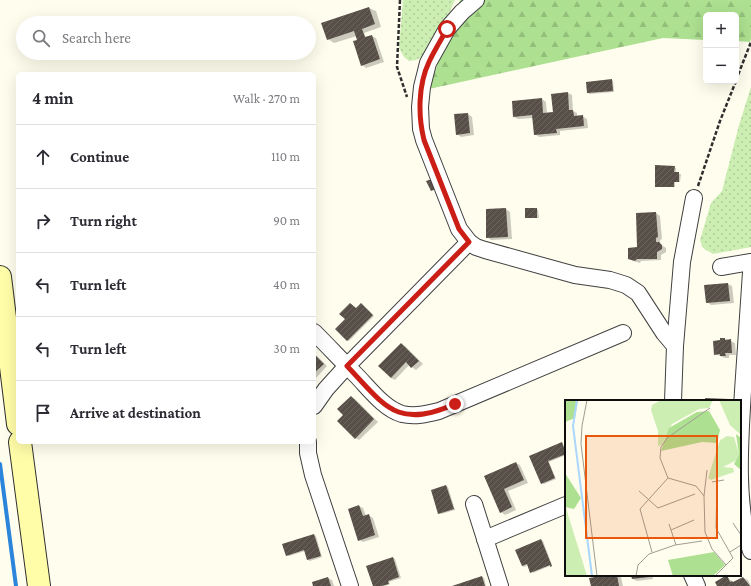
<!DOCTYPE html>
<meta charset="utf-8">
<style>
:root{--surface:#fff;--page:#f2f2f3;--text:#2b2b33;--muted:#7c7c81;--line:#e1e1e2}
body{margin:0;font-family:"Crimson Pro",serif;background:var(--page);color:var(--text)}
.controls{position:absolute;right:12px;top:12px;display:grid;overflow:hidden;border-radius:6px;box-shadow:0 4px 16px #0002}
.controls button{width:36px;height:36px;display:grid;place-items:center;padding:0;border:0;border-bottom:1px solid var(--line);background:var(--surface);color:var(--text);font:20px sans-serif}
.stop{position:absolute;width:12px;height:12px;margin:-9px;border:3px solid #cb1e17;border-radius:50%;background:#fff}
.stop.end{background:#cb1e17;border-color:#fff;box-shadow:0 1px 4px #0008}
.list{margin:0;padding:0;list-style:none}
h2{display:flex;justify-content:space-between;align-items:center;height:52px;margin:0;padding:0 16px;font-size:17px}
h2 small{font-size:13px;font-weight:400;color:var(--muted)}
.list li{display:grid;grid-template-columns:26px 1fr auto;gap:12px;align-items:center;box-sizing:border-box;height:64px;padding:0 16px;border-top:1px solid var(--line)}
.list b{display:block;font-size:15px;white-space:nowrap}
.list em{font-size:13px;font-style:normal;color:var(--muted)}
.icon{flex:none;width:22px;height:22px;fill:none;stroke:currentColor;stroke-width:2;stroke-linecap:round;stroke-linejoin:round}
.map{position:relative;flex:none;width:751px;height:586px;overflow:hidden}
.search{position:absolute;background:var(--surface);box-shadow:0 4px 16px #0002;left:16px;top:16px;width:300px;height:44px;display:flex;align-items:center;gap:10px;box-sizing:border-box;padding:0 14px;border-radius:22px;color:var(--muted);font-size:15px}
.panel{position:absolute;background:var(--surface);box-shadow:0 4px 16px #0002;left:16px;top:72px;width:300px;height:372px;border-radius:6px}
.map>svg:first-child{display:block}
.grass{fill:url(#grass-dots)}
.forest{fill:url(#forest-firs)}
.shadow{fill:#0003}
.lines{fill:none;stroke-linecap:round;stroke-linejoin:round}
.stream{stroke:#2b86db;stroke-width:4}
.building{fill:url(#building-hatch)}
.minor-casing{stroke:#404040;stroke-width:18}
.secondary-casing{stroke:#2f2f2f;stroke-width:24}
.path{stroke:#2f2f2f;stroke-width:2.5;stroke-dasharray:4 2;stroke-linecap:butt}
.minor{stroke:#fff;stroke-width:16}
.secondary{stroke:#fffda8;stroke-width:22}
.route{stroke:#cb1e17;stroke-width:5}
.inset-river{fill:none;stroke:#abd7fc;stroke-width:2}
.inset-road{fill:none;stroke:#9e9d93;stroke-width:1}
.view{fill:#e8590c;fill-opacity:0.15;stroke:#e8590c;stroke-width:2}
.inset-edge{fill:none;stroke:#0d0d0d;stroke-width:2}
</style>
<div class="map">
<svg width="751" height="586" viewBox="0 0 751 586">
<defs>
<pattern id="grass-dots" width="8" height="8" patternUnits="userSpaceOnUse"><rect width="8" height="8" fill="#cceeb2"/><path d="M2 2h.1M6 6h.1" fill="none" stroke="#aecb98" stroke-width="1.8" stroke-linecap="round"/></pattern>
<pattern id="forest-firs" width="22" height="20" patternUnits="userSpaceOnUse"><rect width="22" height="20" fill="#ade090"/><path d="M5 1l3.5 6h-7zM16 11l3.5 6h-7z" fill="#94bf7b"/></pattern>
<pattern id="building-hatch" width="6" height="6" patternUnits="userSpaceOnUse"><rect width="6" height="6" fill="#574f48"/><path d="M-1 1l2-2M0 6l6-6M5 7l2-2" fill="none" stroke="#6a645e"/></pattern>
</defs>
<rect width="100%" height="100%" fill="#fffded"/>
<g class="grass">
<path d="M403,0H455L432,51L416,60L409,61L404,57L399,48Z"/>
<path d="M751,87V247L713,254L703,248L700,240L711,203L722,191L739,125Z"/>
</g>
<path class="forest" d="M460,0H751V39L750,42L736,41V15H706V40L663,38L429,89Z"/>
<g class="shadow">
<path d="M369,8L376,11L381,27L364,33L366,38L372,36L376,38L384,62L366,68L362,65L357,36L334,43L328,39Z"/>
<path d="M611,80L613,81L614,92L589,94L588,93Z"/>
<path d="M568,93L572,95L573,111L577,113V117L582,116L587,119L588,128L560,131V135L539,137L535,134L533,118L518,119L514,117L542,99L546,102L547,114L554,113Z"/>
<path d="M468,114L472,117L474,135L461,137L457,134Z"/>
<path d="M674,167L676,168V173L681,174L680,182H675V187H657Z"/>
<path d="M506,209L510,212L512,239L491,240L487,237Z"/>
<path d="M537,209L538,210L539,218L526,217Z"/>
<path d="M656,213L660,216L662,239L660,240V244L666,248V252L661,255V260L641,261L640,263L633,261L629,259L638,248Z"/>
<path d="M728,284L732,286L734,303L711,305L707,302Z"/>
<path d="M362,304L374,316L349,341L347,340L356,309Z"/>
<path d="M725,339L735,343L736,355H729V358H725L715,354Z"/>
<path d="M401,344L405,346L423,364L416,370L409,365L395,380L391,378Z"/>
<path d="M314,353L327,366L314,380Z"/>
<path d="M351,397L355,399L378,422L359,440L355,438Z"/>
<path d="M562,443L566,450V455L549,462L556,479L544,484L542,483L530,456Z"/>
<path d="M516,463L520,465L528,483L508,491L516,510L505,515L501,512L485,476Z"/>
<path d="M446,486L448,487L455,510L441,514L439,513Z"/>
<path d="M359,506L363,508L366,516L368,515L373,518L379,537L363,542L359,540Z"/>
<path d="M314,535L316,536L322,557L310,561L308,560L305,551L289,556L287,555Z"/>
<path d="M541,540L543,541L552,565L533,573L528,565L524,567L522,566Z"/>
<path d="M393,558L395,559L401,578L389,582L390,584L385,586H374Z"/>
<path d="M612,575H618L621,577L623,586H592Z"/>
<path d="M632,575H652L653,579L637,581L633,579Z"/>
<path d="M482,577L484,578L486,586H455Z"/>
<path d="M727,577L734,583L743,578L748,580L751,586H718Z"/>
<path d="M328,578L332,580L334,586H314Z"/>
</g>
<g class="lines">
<path class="stream" d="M0,464L16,586"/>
</g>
<g class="building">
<path d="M369,7L375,24L362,29L365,37L372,35L380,59L361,66L353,41L357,40L354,31L327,40L321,23Z"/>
<path d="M612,79L613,91L587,93L586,82Z"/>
<path d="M568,92L569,110H573L574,116L583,115L584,126L556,129L557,133L534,135L532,115L513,117L512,101L542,98L543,113L553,112L551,94Z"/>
<path d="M468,113L470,133L456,135L454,114Z"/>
<path d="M655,165L675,166L674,172H679V182H674V187H655Z"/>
<path d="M432,179L436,189L431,191L426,181Z"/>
<path d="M506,208L508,237L486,238V209Z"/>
<rect x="525" y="208" width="12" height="10"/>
<path d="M656,212L658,237L656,238V242H659L662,245V249L657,252V259H637L635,261L628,259V248L637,247L636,213Z"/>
<path d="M728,283L730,301L706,303L704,285Z"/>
<path d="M350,303L356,308L361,303L373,315L347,341L335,329L345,319L339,314Z"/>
<path d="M720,338H725V340L731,339L732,353H725L726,356H720V354L714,355L713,341L720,340Z"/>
<path d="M401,343L419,361L411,368L406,362L391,378L378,366Z"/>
<path d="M314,354L324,364L314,373Z"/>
<path d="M351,396L374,419L355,439L337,421L343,415L337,409Z"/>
<path d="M705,398L729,399V401H705Z"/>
<path d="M562,442L566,454L548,461L555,478L541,484L529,456Z"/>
<path d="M516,462L524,480L504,489L512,507L500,513L484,476Z"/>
<path d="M446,485L454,509L438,514L431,490Z"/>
<path d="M359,505L363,516L369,514L375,535L358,541L348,509Z"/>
<path d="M314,534L321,556L307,560L304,550L286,556L282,544Z"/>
<path d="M541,539L552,566L550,567V565L530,573L527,564L522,566L515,550Z"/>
<path d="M393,557L399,577L388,581L389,584L381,586H373L366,566Z"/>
<path d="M606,575H617L619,586H591L589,578Z"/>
<path d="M631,575H649V577L632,579Z"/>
<path d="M727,575L730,582L732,581L733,582L743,577L750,586H717L715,582Z"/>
<path d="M482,576L485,586H452Z"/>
<path d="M328,577L331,586H313L312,582Z"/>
</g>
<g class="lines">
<defs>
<g id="minor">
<path d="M476,0L462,12L447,29L428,63L422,87L420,107L421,129L424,140L459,229L469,242L476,247L485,250L575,275L610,280L626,285L638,293L664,333L675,346L673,401"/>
<path d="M721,267L751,262"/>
<path d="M751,272C748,312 746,351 743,391C740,439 735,506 751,551"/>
<path d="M314,332C328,346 341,360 355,374C369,388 383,408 402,414C415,417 427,414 439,411L623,333"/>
<path d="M675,346L682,262L694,198"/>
<path d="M314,406L326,389L345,368L469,242"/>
<path d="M308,442V453L313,475L350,586"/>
<path d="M474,504L500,586"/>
<path d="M485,539L566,505"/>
<path d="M692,575L697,586"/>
</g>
<g id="secondary">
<path d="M0,277L18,424"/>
<path d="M20,442L39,586"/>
</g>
</defs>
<use href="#minor" class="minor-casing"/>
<use href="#secondary" class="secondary-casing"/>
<g class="path">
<path d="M400,0L397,67L407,97"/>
<path d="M736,80L751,42"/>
<path d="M698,186L720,121L736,81"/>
</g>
<use href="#minor" class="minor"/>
<use href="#secondary" class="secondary"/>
</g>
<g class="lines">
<path class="route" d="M447,29C441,40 434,51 429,62C418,85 418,116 424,140L459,229L469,242L347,366C385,406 397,430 455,404"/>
</g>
<g transform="translate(565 400)">
<rect width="176" height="176" fill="#fffded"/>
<path d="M96,0H148L144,8L134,9L107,24L97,45L93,46V31L86,10L87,5ZM154,0H176V35L165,25ZM162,36L169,37L174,54L170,61L158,67L168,68L169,72L146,80L143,78L155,40Z" fill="#cceeb2"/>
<path d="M0,0H13L10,18L0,22ZM144,11L155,30L152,43L137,42L96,51L104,28L132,12ZM171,34L176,38V70L169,64L174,54ZM0,73L16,98L9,109L0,107ZM149,152L160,165L149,175L108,176L103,160Z" fill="#ade090"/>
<path d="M0,107L1,108L22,176H0Z" fill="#cceeb2"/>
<path class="inset-river" d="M12,0L8,26L27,176"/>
<path class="inset-road" d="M22,0L17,26L16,44L32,176M145,8L102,38L96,47L95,58L103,78L131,86L139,96L140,132L147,149L161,165M147,82L159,80M74,91L93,108L130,94M139,96L142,70M168,123L176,135M104,124L111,145M106,130L129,120M87,152L75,109L103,78M165,152L176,145M71,176L73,165L84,154L110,145L137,141M150,176L168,158L151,128L152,81"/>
<path class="view" d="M21,36H152V138H21Z"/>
<rect width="176" height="176" class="inset-edge"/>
</g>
</svg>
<div class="controls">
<button>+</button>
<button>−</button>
</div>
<div class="stop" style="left:447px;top:29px"></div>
<div class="stop end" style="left:455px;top:404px"></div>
<div class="search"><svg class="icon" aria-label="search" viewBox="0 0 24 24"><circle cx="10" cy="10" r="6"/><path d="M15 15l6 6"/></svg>Search here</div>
<section class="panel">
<h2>4 min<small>Walk · 270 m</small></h2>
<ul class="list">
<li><svg class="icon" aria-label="ahead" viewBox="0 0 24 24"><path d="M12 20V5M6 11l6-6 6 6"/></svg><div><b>Continue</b></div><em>110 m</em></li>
<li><svg class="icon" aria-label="right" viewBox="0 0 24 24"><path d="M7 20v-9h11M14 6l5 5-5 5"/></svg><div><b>Turn right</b></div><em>90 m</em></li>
<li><svg class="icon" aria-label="left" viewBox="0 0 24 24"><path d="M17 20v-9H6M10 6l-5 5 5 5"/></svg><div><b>Turn left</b></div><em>40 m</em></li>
<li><svg class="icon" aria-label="left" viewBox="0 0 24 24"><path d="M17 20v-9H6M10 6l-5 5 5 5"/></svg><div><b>Turn left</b></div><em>30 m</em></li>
<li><svg class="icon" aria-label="arrive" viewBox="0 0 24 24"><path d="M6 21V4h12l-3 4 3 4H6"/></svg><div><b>Arrive at destination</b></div></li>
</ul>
</section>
</div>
